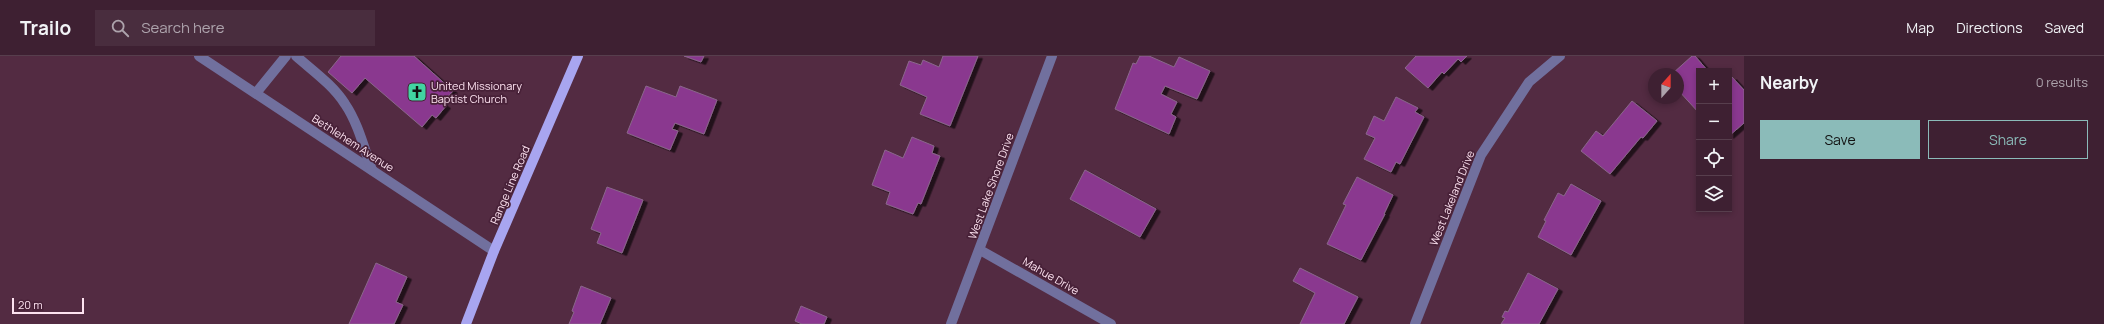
<!DOCTYPE html>
<meta charset="utf-8">
<style>
:root{--surface:#3e2032;--page:#492d3e;--text:#f1f3f6;--muted:#ada3ac;--line:#573e4d;--accent:#8bbbb9}
body{margin:0;font-family:Manrope,sans-serif;background:var(--page);color:var(--text)}
.controls{position:absolute;right:12px;top:12px;display:grid;overflow:hidden;border-radius:0px;box-shadow:0 2px 6px #0003}
.controls button{width:36px;height:36px;display:grid;place-items:center;padding:0;border:0;border-bottom:1px solid var(--line);background:var(--surface);color:var(--text);font:20px sans-serif}
.compass{position:absolute;left:1648px;top:12px;width:36px;height:36px;border-radius:50%;background:var(--surface);box-shadow:0 2px 6px #0003;rotate:21deg}
.scale{position:absolute;left:12px;bottom:10px;width:72px;box-sizing:border-box;padding-left:4px;border:2px solid #fde2f0;border-top:0;font-size:11px;line-height:14px;white-space:nowrap;color:#fde2f0;-webkit-text-stroke:3px #482138;paint-order:stroke}
.list{margin:0;padding:0;list-style:none}
h2{display:flex;justify-content:space-between;align-items:center;height:52px;margin:0;padding:0 16px;font-size:17px}
h2 small{font-size:13px;font-weight:400;color:var(--muted)}
.actions{display:flex;gap:8px;padding:12px 16px}
.actions a{flex:1;padding:9px 0;border:1px solid var(--accent);border-radius:0px;text-align:center;font-size:14px;color:var(--accent)}
.actions .main{background:var(--accent);color:#111}
.icon{flex:none;width:22px;height:22px;fill:none;stroke:currentColor;stroke-width:2;stroke-linecap:round;stroke-linejoin:round}
.map{position:relative;flex:none;width:1744px;height:268px;overflow:hidden}
header{display:flex;align-items:center;gap:24px;box-sizing:border-box;height:56px;padding:0 20px;background:var(--surface);border-bottom:1px solid var(--line)}
header strong{font-size:19px}
nav{display:flex;gap:22px;margin-inline-start:auto;font-size:14px}
.search{width:280px;height:36px;background:var(--page);display:flex;align-items:center;gap:10px;box-sizing:border-box;padding:0 14px;border-radius:0px;color:var(--muted);font-size:15px}
main{display:flex}
aside{flex:1;background:var(--surface)}
.map>svg:first-child{display:block}
.building{fill:#8a378f;stroke:#8a678b;filter:url(#shadow)}
.lines{fill:none;stroke-linecap:round;stroke-linejoin:round}
.minor{stroke:#71709e;stroke-width:10}
.major{stroke:#a8a5f0;stroke-width:10}
.labels{text-anchor:middle;stroke-width:3.5;stroke-linejoin:round;paint-order:stroke}
.poi-label{font-size:11px;fill:#fde2f0;stroke:#482138;text-anchor:start}
.street-label{font-size:11px;fill:#fde2f0;stroke:#482138}
</style>
<header>
<strong>Trailo</strong>
<div class="search"><svg class="icon" aria-label="search" viewBox="0 0 24 24"><circle cx="10" cy="10" r="6"/><path d="M15 15l6 6"/></svg>Search here</div>
<nav><a>Map</a><a>Directions</a><a>Saved</a></nav>
</header>
<main>
<div class="map">
<svg width="1744" height="268" viewBox="0 0 1744 268">
<defs>
<filter id="shadow"><feDropShadow dx="4.5" dy="2.5" stdDeviation="0" flood-color="#0009"/></filter>
</defs>
<rect width="100%" height="100%" fill="#532b42"/>
<g class="building">
<path d="M341,0H414L453,35L442,47L446,50L436,62L432,59L422,71L365,22L352,37L328,16Z"/>
<path d="M684,0H704L701,6Z"/>
<path d="M943,0H978L950,70L920,58L927,41L900,29L909,5L921,9L923,4L939,11Z"/>
<path d="M1140,0H1149L1174,11L1179,1L1210,15L1197,43L1165,30L1161,38L1177,46L1171,58L1176,61L1169,78L1115,53L1133,7L1136,8Z"/>
<path d="M1416,0H1467L1461,6L1458,3L1444,18L1442,16L1428,32L1405,12Z"/>
<path d="M1692,0H1695L1708,15H1699V57L1678,34V18H1672Z"/>
<path d="M1732,21L1744,34V67L1729,80V24Z"/>
<path d="M646,30L676,41L680,30L717,44L704,78L675,67L672,73L678,75L670,94L627,77Z"/>
<path d="M1396,41L1418,52L1415,56L1424,61L1400,108L1396,106L1391,116L1364,103L1375,82L1366,78L1374,60L1384,65Z"/>
<path d="M1632,45L1657,65L1643,82L1641,81L1610,118L1581,95L1596,75L1603,80Z"/>
<path d="M912,81L934,90L932,97L940,100L921,148L918,147L913,158L886,148L890,136L872,129L885,94L903,102Z"/>
<path d="M1085,114L1156,153L1140,181L1070,143Z"/>
<path d="M1357,121L1393,139L1384,158H1385L1361,204L1327,188L1346,149L1343,148Z"/>
<path d="M1571,128L1601,145L1571,199L1538,181L1546,165L1544,164L1558,137L1564,140Z"/>
<path d="M607,131L643,144L622,197L597,187L601,177L591,173Z"/>
<path d="M376,207L407,221L396,246L403,249L394,268H349Z"/>
<path d="M1300,212L1358,241L1344,268H1300L1315,237L1293,225Z"/>
<path d="M1528,217L1558,233L1539,268H1501L1505,262L1502,261L1505,255L1508,256Z"/>
<path d="M581,230L611,242L600,268H569L574,256L572,255Z"/>
<path d="M801,250L827,261L824,268H802L795,265Z"/>
</g>
<g class="lines">
<g class="minor">
<path d="M199,0L494,195"/>
<path d="M296,0C313,15 333,29 345,48C358,67 364,92 372,114"/>
<path d="M256,37L286,0"/>
<path d="M980,194L1111,268"/>
<path d="M951,268L1052,0"/>
<path d="M1415,268L1481,99L1529,26L1560,0"/>
</g>
<path class="major" d="M466,268L494,195L578,0"/>
</g>
<defs>
<symbol id="church-square" viewBox="-11 -11 22 22"><rect x="-9" y="-9" width="18" height="18" rx="4" fill="#41d4a1" stroke="#482138"/><path d="M-1.2-6h2.4v3.5h3.3v2.4h-3.3V6h-2.4V-.1h-3.3v-2.4h3.3Z" fill="#111"/></symbol>
</defs>
<g fill-rule="evenodd">
<use href="#church-square" x="406" y="25" width="22" height="22"/>
</g>
<g class="labels">
<g class="poi-label">
<text x="431" y="34">United Missionary<tspan x="431" dy="13">Baptist Church</tspan></text>
</g>
<g class="street-label">
<text transform="translate(353 87) rotate(33)" y="4">Bethlehem Avenue</text>
<text transform="translate(510 129) rotate(-67)" y="4">Range Line Road</text>
<text transform="translate(991 130) rotate(-70)" y="4">West Lake Shore Drive</text>
<text transform="translate(1452 142) rotate(-68)" y="4">West Lakeland Drive</text>
<text transform="translate(1051 220) rotate(30)" y="4">Mahue Drive</text>
</g>
</g>
</svg>
<div class="controls">
<button>+</button>
<button>−</button>
<button><svg class="icon" aria-label="locate" viewBox="0 0 24 24"><circle cx="12" cy="12" r="6"/><path d="M12 2v4M12 18v4M2 12h4M18 12h4"/></svg></button>
<button><svg class="icon" aria-label="layers" viewBox="0 0 24 24"><path d="M12 4l9 5-9 5-9-5zM3 14l9 5 9-5"/></svg></button>
</div>
<svg class="compass" viewBox="-18 -18 36 36"><path d="M0-13l5 13h-10z" fill="#e53935"/><path d="M0 13l5-13h-10z" fill="#ada3ac"/></svg>
<div class="scale">20 m</div>
</div>
<aside>
<h2>Nearby<small>0 results</small></h2>
<ul class="list">
</ul>
<div class="actions"><a class="main">Save</a><a>Share</a></div>
</aside>
</main>
